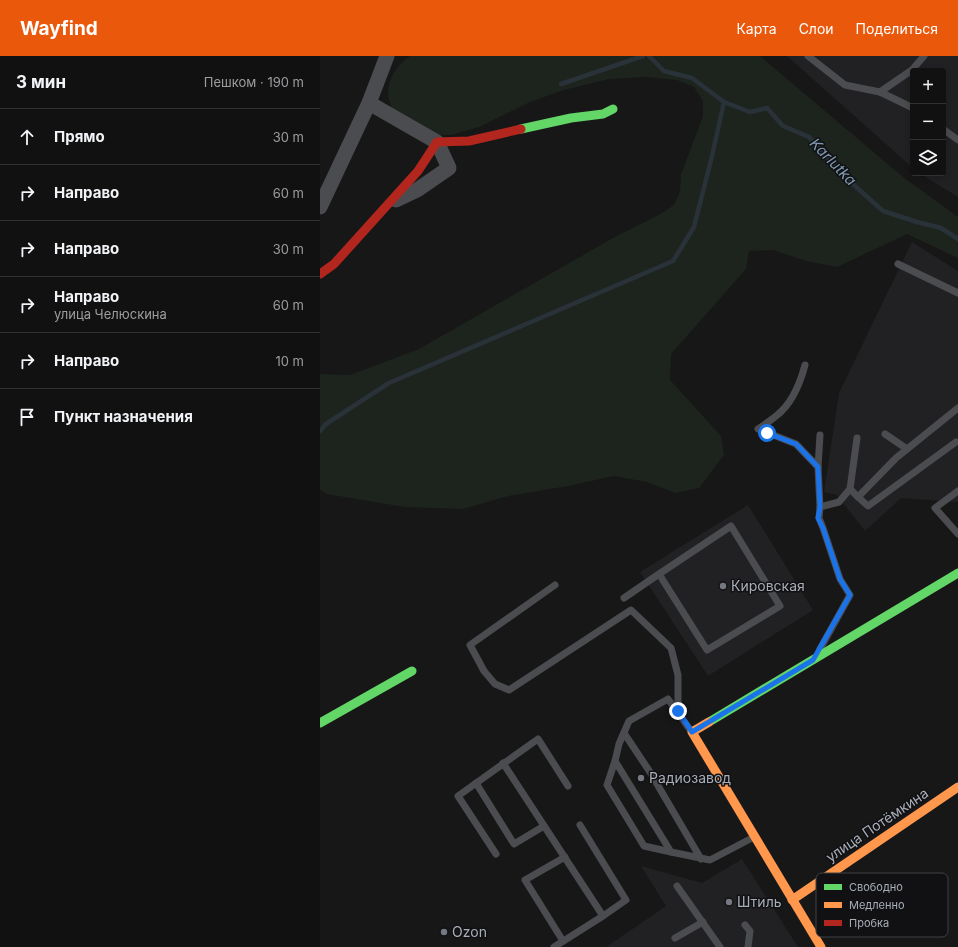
<!DOCTYPE html>
<html lang="ru">
<meta charset="utf-8">
<style>
:root{--surface:#111;--page:#1a1a1a;--text:#f1f3f6;--muted:#9c9d9f;--line:#303131;--accent:#ea580c}
body{margin:0;font-family:Inter,sans-serif;background:var(--page);color:var(--text)}
.controls{position:absolute;right:12px;top:12px;display:grid;overflow:hidden;border-radius:4px;box-shadow:0 2px 6px #0003}
.controls button{width:36px;height:36px;display:grid;place-items:center;padding:0;border:0;border-bottom:1px solid var(--line);background:var(--surface);color:var(--text);font:20px sans-serif}
.stop{position:absolute;width:12px;height:12px;margin:-9px;border:3px solid #1a73e8;border-radius:50%;background:#fff}
.stop.end{background:#1a73e8;border-color:#fff;box-shadow:0 1px 4px #0008}
.list{margin:0;padding:0;list-style:none}
h2{display:flex;justify-content:space-between;align-items:center;height:52px;margin:0;padding:0 16px;font-size:17px}
h2 small{font-size:13px;font-weight:400;color:var(--muted)}
.list li{display:grid;grid-template-columns:26px 1fr auto;gap:12px;align-items:center;box-sizing:border-box;height:56px;padding:0 16px;border-top:1px solid var(--line)}
.list b{display:block;font-size:15px;white-space:nowrap}
.list p{margin:0;font-size:13px;white-space:nowrap;color:var(--muted)}
.list em{font-size:13px;font-style:normal;color:var(--muted)}
.icon{flex:none;width:22px;height:22px;fill:none;stroke:currentColor;stroke-width:2;stroke-linecap:round;stroke-linejoin:round}
.map{position:relative;flex:none;width:638px;height:891px;overflow:hidden}
header{display:flex;align-items:center;gap:24px;box-sizing:border-box;height:56px;padding:0 20px;background:var(--accent);color:#fff}
header strong{font-size:19px}
nav{display:flex;gap:22px;margin-inline-start:auto;font-size:14px}
main{display:flex}
aside{flex:1;background:var(--surface)}
.map>svg:first-child{display:block}
.built{fill:#212123}
.green{fill:#1d241e}
.lines{fill:none;stroke-linecap:round;stroke-linejoin:round}
.stream{stroke:#2a3239;stroke-width:4.5}
.lane{stroke:#4b4c50;stroke-width:7}
.street{stroke:#4b4c50;stroke-width:15}
.fast{stroke:#63d668;stroke-width:9}
.slow{stroke:#ff974d;stroke-width:9}
.jam{stroke:#b3261e;stroke-width:9}
.route{stroke:#1a73e8;stroke-width:5}
.poi-dot{fill:#757880;stroke:#111113;stroke-width:1.5}
.labels{text-anchor:middle;stroke-width:3;stroke-linejoin:round;paint-order:stroke}
.poi-label{font-size:14px;fill:#a8adb8;stroke:#111113;text-anchor:start}
.street-label{font-size:14px;fill:#a8adb8;stroke:#111113}
.water-label{font-size:15px;font-style:italic;fill:#7f9bb3;stroke:#111113}
.key{fill:#111113;stroke:#3e4045;stroke-width:1}
.key-label{font-size:11px;fill:#a8adb8}
</style>
<header>
<strong>Wayfind</strong>
<nav><a>Карта</a><a>Слои</a><a>Поделиться</a></nav>
</header>
<main>
<aside>
<h2>3 мин<small>Пешком · 190 m</small></h2>
<ul class="list">
<li><svg class="icon" aria-label="ahead" viewBox="0 0 24 24"><path d="M12 20V5M6 11l6-6 6 6"/></svg><div><b>Прямо</b></div><em>30 m</em></li>
<li><svg class="icon" aria-label="right" viewBox="0 0 24 24"><path d="M7 20v-9h11M14 6l5 5-5 5"/></svg><div><b>Направо</b></div><em>60 m</em></li>
<li><svg class="icon" aria-label="right" viewBox="0 0 24 24"><path d="M7 20v-9h11M14 6l5 5-5 5"/></svg><div><b>Направо</b></div><em>30 m</em></li>
<li><svg class="icon" aria-label="right" viewBox="0 0 24 24"><path d="M7 20v-9h11M14 6l5 5-5 5"/></svg><div><b>Направо</b><p>улица Челюскина</p></div><em>60 m</em></li>
<li><svg class="icon" aria-label="right" viewBox="0 0 24 24"><path d="M7 20v-9h11M14 6l5 5-5 5"/></svg><div><b>Направо</b></div><em>10 m</em></li>
<li><svg class="icon" aria-label="arrive" viewBox="0 0 24 24"><path d="M6 21V4h12l-3 4 3 4H6"/></svg><div><b>Пункт назначения</b></div></li>
</ul>
</aside>
<div class="map">
<svg width="638" height="891" viewBox="0 0 638 891">
<rect width="100%" height="100%" fill="#171717"/>
<g class="built">
<path d="M467,0H638V141L599,117H623V15H593V112Z"/>
<path d="M592,186L638,215V446L581,442L545,475L517,439L504,436L519,337Z"/>
<path d="M428,449L493,554L388,620L320,516Z"/>
<path d="M422,803L478,891H286L346,850L321,810L382,827Z"/>
</g>
<path class="green" d="M90,0H440L583,121L638,161V202L587,178L517,211L486,205L453,194L429,195L426,213L351,298L350,324L401,380L404,399L379,432L355,437L327,426L294,420L248,430L188,440L143,453L85,451L7,438L0,434V318L30,319L99,293L293,182L339,159L354,149L360,136L361,119L383,60V45L374,31L357,24L327,21L289,23L244,34L210,46L159,71L131,79H107L74,57C72,51 68,44 68,38C68,22 77,9 90,0Z"/>
<g class="lines">
<g class="stream">
<path d="M329,0L344,15L372,22L404,46L430,56L447,52L463,70L489,81L525,121L563,155L597,166L621,172L638,183"/>
<path d="M241,28L323,0"/>
<path d="M0,375L6,368L69,327L353,205L374,171L392,100L404,46"/>
</g>
<g class="lane">
<path d="M488,0L525,29L560,36L592,14L604,0"/>
<path d="M560,36L593,52"/>
<path d="M623,73L638,84"/>
<path d="M578,208L638,237"/>
<path d="M485,309C480,328 472,348 456,360C450,365 444,369 438,373L476,388L498,411"/>
<path d="M565,378L587,393"/>
<path d="M500,379L498,411L500,451"/>
<path d="M530,433L537,382"/>
<path d="M638,435L615,452L638,478"/>
<path d="M538,441L548,450L636,386"/>
<path d="M235,529L150,589L164,615L175,628L189,634L311,554L351,592L358,619V655"/>
<path d="M304,542L339,518L387,594L460,550L411,470L339,518"/>
<path d="M500,593L530,539L520,523L503,472L499,462L500,451L519,446L530,433L538,441L576,402L638,352"/>
<path d="M371,675L348,643L309,665L299,688L295,705L351,796L390,804L434,781"/>
<path d="M304,677L330,716L381,803"/>
<path d="M295,705L287,729L324,790L351,796"/>
<path d="M183,707L283,860L234,891"/>
<path d="M156,727L194,788L224,770"/>
<path d="M260,769L306,844L283,860"/>
<path d="M176,798L138,740L218,683L248,730"/>
<path d="M357,830L400,891"/>
<path d="M425,869L430,875L428,891"/>
<path d="M355,882L383,866"/>
<path d="M243,885L205,824L245,801"/>
</g>
<g class="street">
<path d="M49,47L117,86L129,112L97,134L76,144"/>
<path d="M0,151L49,47L67,0"/>
</g>
<g class="fast">
<path d="M201,73L251,62L283,58L293,53"/>
<path d="M389,666L638,517"/>
<path d="M0,667L92,615"/>
</g>
<g class="slow">
<path d="M389,666L372,676L501,891"/>
<path d="M472,844L638,731"/>
</g>
<path class="jam" d="M0,218L14,208L98,115L117,86L149,85L201,73"/>
</g>
<g class="lines">
<path class="route" d="M358,655L372,676L493,604L530,539L520,523L503,472L498,462L500,451L498,411L476,388L447,377"/>
</g>
<g class="poi-dot">
<circle cx="403" cy="530" r="4"/>
<circle cx="321" cy="722" r="4"/>
<circle cx="409" cy="846" r="4"/>
<circle cx="124" cy="876" r="4"/>
</g>
<g class="labels">
<g class="poi-label">
<text x="411" y="535">Кировская</text>
<text x="329" y="727">Радиозавод</text>
<text x="417" y="851">Штиль</text>
<text x="132" y="881">Ozon</text>
</g>
<g class="street-label">
<text transform="translate(557 769) rotate(-34)" y="5">улица Потёмкина</text>
</g>
<g class="water-label">
<text transform="translate(513 106) rotate(46)" y="5">Karlutka</text>
</g>
</g>
<rect x="496" y="817" width="132" height="64" rx="6" class="key"/>
<rect x="504" y="828" width="18" height="6" fill="#63d668"/>
<rect x="504" y="846" width="18" height="6" fill="#ff974d"/>
<rect x="504" y="864" width="18" height="6" fill="#b3261e"/>
<g class="key-label">
<text x="529" y="835">Свободно</text>
<text x="529" y="853">Медленно</text>
<text x="529" y="871">Пробка</text>
</g>
</svg>
<div class="controls">
<button>+</button>
<button>−</button>
<button><svg class="icon" aria-label="layers" viewBox="0 0 24 24"><path d="M12 4l9 5-9 5-9-5zM3 14l9 5 9-5"/></svg></button>
</div>
<div class="stop" style="left:447px;top:377px"></div>
<div class="stop end" style="left:358px;top:655px"></div>
</div>
</main>
